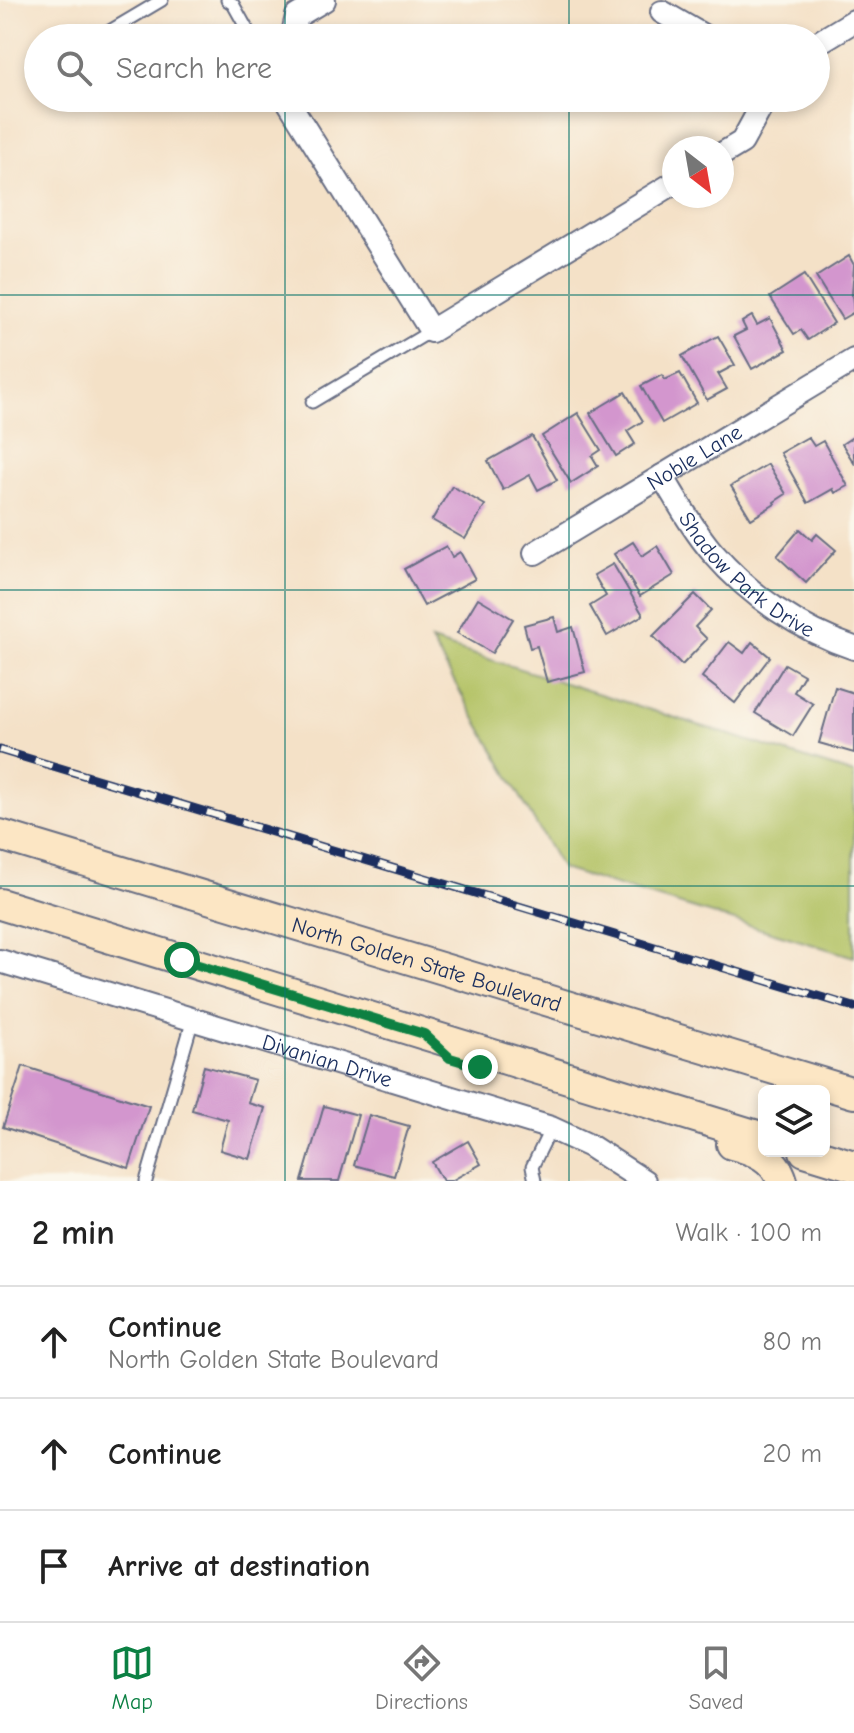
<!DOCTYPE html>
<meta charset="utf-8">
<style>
:root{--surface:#fff;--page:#f2f2f2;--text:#222;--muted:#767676;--line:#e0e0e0;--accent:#0b8043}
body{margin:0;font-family:"Comic Neue",sans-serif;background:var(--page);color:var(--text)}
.controls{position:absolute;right:24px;bottom:24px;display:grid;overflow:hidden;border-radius:12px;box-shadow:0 4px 12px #0003}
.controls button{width:72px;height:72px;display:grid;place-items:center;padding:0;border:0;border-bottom:2px solid var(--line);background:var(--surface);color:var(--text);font:40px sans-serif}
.compass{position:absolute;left:662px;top:136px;width:72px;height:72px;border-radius:50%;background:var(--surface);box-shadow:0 4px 12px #0003;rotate:149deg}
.stop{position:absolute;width:24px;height:24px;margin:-18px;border:6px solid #0b8043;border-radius:50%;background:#fff}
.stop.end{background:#0b8043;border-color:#fff;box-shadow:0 2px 8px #0008}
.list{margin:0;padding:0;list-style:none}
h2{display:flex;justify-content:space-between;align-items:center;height:104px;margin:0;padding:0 32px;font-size:34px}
h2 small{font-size:26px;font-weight:400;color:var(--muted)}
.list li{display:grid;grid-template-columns:52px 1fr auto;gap:24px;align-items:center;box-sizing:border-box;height:112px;padding:0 32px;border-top:2px solid var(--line)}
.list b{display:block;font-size:30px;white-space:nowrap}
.list p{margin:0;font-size:26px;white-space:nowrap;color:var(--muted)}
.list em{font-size:26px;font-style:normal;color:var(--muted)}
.icon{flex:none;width:44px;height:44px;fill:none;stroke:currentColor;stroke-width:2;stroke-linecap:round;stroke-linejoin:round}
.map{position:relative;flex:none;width:854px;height:1181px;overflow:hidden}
.search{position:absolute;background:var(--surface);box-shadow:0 4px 12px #0003;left:24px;right:24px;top:24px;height:88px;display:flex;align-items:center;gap:20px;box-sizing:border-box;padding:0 28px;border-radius:44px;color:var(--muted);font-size:30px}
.sheet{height:440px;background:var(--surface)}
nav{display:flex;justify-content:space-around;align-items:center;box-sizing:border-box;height:112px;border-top:2px solid var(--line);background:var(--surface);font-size:22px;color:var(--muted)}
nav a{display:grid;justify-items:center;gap:4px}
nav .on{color:var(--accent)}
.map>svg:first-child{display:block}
.green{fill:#b3c265;stroke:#677862;stroke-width:2}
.building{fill:#d396ce}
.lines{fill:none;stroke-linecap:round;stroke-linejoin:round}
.service-casing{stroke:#676d83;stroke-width:15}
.minor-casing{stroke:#676d83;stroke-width:26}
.secondary-casing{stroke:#676d83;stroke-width:34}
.service{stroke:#fff;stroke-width:11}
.minor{stroke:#fff;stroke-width:22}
.secondary{stroke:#fce6c4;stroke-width:30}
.rail-casing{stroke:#1b2f5e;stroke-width:9}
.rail{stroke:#fbf7ec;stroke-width:6;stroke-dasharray:18;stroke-linecap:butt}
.route{stroke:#0b8043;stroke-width:10}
.grid{fill:none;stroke:#0f766e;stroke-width:2;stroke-opacity:0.55}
.labels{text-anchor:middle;stroke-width:6;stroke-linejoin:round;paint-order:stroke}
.street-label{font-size:22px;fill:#1b2f5e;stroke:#fbf7ec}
</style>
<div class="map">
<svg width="854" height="1181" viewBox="0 0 854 1181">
<rect width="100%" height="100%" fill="#fbf7ec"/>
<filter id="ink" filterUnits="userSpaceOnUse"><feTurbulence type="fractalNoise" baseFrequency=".0125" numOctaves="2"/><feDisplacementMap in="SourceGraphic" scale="16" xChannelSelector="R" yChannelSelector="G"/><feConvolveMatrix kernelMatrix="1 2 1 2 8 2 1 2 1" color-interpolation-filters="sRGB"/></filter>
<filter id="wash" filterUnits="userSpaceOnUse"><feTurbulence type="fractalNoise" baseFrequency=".006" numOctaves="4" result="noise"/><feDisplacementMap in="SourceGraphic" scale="32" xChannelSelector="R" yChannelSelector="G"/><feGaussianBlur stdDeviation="1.8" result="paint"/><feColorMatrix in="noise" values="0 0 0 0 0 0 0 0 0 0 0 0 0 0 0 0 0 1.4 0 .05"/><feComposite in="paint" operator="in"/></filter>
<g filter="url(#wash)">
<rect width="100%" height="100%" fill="#f4e1c7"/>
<path class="green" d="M431,641L854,774V957L562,869Z"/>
<g id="blocks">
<g class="building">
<path d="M849,256L854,265L852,295L854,312L842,319L816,277Z"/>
<path d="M804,275L834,323L808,340L801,330L794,334L770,297Z"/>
<path d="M752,316L757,325L770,318L787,350L752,369L734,336L746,330L742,322Z"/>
<path d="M718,336L735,365L718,374L727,389L707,400L682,356Z"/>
<path d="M680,373L697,403L662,423L641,386L662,375L665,380Z"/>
<path d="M625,392L643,421L627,431L635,444L616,456L590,413Z"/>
<path d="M578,413L601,450L592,456L598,466L571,483L542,436Z"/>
<path d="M532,436L557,480L538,490L530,475L503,490L488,461Z"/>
<path d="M854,436V463L842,444Z"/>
<path d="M808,437L814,446L823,441L848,486L835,493L833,489L808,503L780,453Z"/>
<path d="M768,464L786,494L774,502L775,504L751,519L731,486Z"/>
<path d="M452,486L485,505L465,539L432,520Z"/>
<path d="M800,529L812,540L817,534L836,550L806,583L777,556Z"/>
<path d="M633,542L642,556L657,546L674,575L640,596L614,554Z"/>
<path d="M446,546L452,557L460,552L475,579L424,606L404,569Z"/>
<path d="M613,564L643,615L607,636L590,606L606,596L594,575Z"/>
<path d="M695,594L711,610L695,627L707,639L682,665L653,636Z"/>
<path d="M478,598L513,619L492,653L457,633Z"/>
<path d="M554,617L558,632L573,627L585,672L547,682L537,646L530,648L524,625Z"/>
<path d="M729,642L744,653L752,642L770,657L735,703L702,677Z"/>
<path d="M785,664L804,675L794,692L813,704L793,736L755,713Z"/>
<path d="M835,687L854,693V753L819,743Z"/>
<path d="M23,1066L149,1106L129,1168L3,1127Z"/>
<path d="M204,1066L255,1080L248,1103L265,1108L250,1159L220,1150L228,1120L192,1110Z"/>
<path d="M324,1106L358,1115L339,1181H302Z"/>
<path d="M369,1115L409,1126L394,1176L354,1165Z"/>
<path d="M468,1141L481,1164L451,1181H443L432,1162Z"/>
</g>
</g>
</g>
<g filter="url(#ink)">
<use href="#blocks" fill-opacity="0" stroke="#676d83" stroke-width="2"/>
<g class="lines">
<defs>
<g id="service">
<path d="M227,0L233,4L252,38"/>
<path d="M98,38L162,0"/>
<path d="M312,402L431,331"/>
<path d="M146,1181L193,1019"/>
<path d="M535,1181L532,1167L551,1128"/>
</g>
<g id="minor">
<path d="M662,12L707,38"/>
<path d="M292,38L297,16L324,0"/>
<path d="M816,44L854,21"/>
<path d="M286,98L431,331L674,183"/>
<path d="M722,154L742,142L766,98"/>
<path id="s1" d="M662,476C678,502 693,530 713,553C750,596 800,630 854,648"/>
<path id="s2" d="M535,553L854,360"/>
<path id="s3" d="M0,961L551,1128L590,1146L644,1181"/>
</g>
<g id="secondary">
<path id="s4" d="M0,835L854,1093"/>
<path d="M0,904L764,1138"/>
<path d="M732,1144C755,1150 775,1157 782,1181"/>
<path d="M805,1151L854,1166"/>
</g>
</defs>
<use href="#service" class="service-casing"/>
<use href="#minor" class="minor-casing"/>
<use href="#secondary" class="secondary-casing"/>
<use href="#service" class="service"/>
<use href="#minor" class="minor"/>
<use href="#secondary" class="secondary"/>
<defs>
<path id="rail" d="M0,750L854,1007"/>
</defs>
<use href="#rail" class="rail-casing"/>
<use href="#rail" class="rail"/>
</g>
</g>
<g class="lines" filter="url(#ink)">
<path class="route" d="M182,960L424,1034L450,1058L480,1067"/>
</g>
<path class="grid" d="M285,0V38M569,0V38M285,98V1181M569,98V1181M0,295H854M0,590H854M0,886H854"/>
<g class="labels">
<g class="street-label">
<text dy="8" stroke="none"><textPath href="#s2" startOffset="186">Noble Lane</textPath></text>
<text dy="8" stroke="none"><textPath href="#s1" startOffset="132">Shadow Park Drive</textPath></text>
<text dy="8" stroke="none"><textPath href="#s4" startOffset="446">North Golden State Boulevard</textPath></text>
<text dy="8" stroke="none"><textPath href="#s3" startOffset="342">Divanian Drive</textPath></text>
</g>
</g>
</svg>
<div class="controls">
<button><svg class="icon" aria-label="layers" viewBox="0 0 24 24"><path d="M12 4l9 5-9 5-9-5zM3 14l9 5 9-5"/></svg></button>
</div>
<svg class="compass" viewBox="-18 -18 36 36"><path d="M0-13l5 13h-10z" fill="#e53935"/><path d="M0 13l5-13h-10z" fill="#767676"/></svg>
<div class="stop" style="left:182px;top:960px"></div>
<div class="stop end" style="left:480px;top:1067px"></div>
<div class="search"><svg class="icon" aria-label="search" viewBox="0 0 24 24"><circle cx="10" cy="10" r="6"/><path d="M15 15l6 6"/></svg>Search here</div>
</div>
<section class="sheet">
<h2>2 min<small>Walk · 100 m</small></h2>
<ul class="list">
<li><svg class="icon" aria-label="ahead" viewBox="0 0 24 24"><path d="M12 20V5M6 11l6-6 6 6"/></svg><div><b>Continue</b><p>North Golden State Boulevard</p></div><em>80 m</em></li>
<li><svg class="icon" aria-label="ahead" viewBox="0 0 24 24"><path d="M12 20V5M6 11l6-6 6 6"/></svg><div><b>Continue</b></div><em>20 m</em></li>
<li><svg class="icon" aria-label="arrive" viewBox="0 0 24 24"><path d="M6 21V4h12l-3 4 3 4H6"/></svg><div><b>Arrive at destination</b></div></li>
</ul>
</section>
<nav>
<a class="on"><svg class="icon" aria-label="map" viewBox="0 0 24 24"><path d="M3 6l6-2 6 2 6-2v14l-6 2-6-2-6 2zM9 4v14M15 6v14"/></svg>Map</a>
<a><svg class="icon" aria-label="directions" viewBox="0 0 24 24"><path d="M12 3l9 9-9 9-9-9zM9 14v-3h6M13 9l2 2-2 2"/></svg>Directions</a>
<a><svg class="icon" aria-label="saved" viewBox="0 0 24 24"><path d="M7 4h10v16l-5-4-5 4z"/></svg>Saved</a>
</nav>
